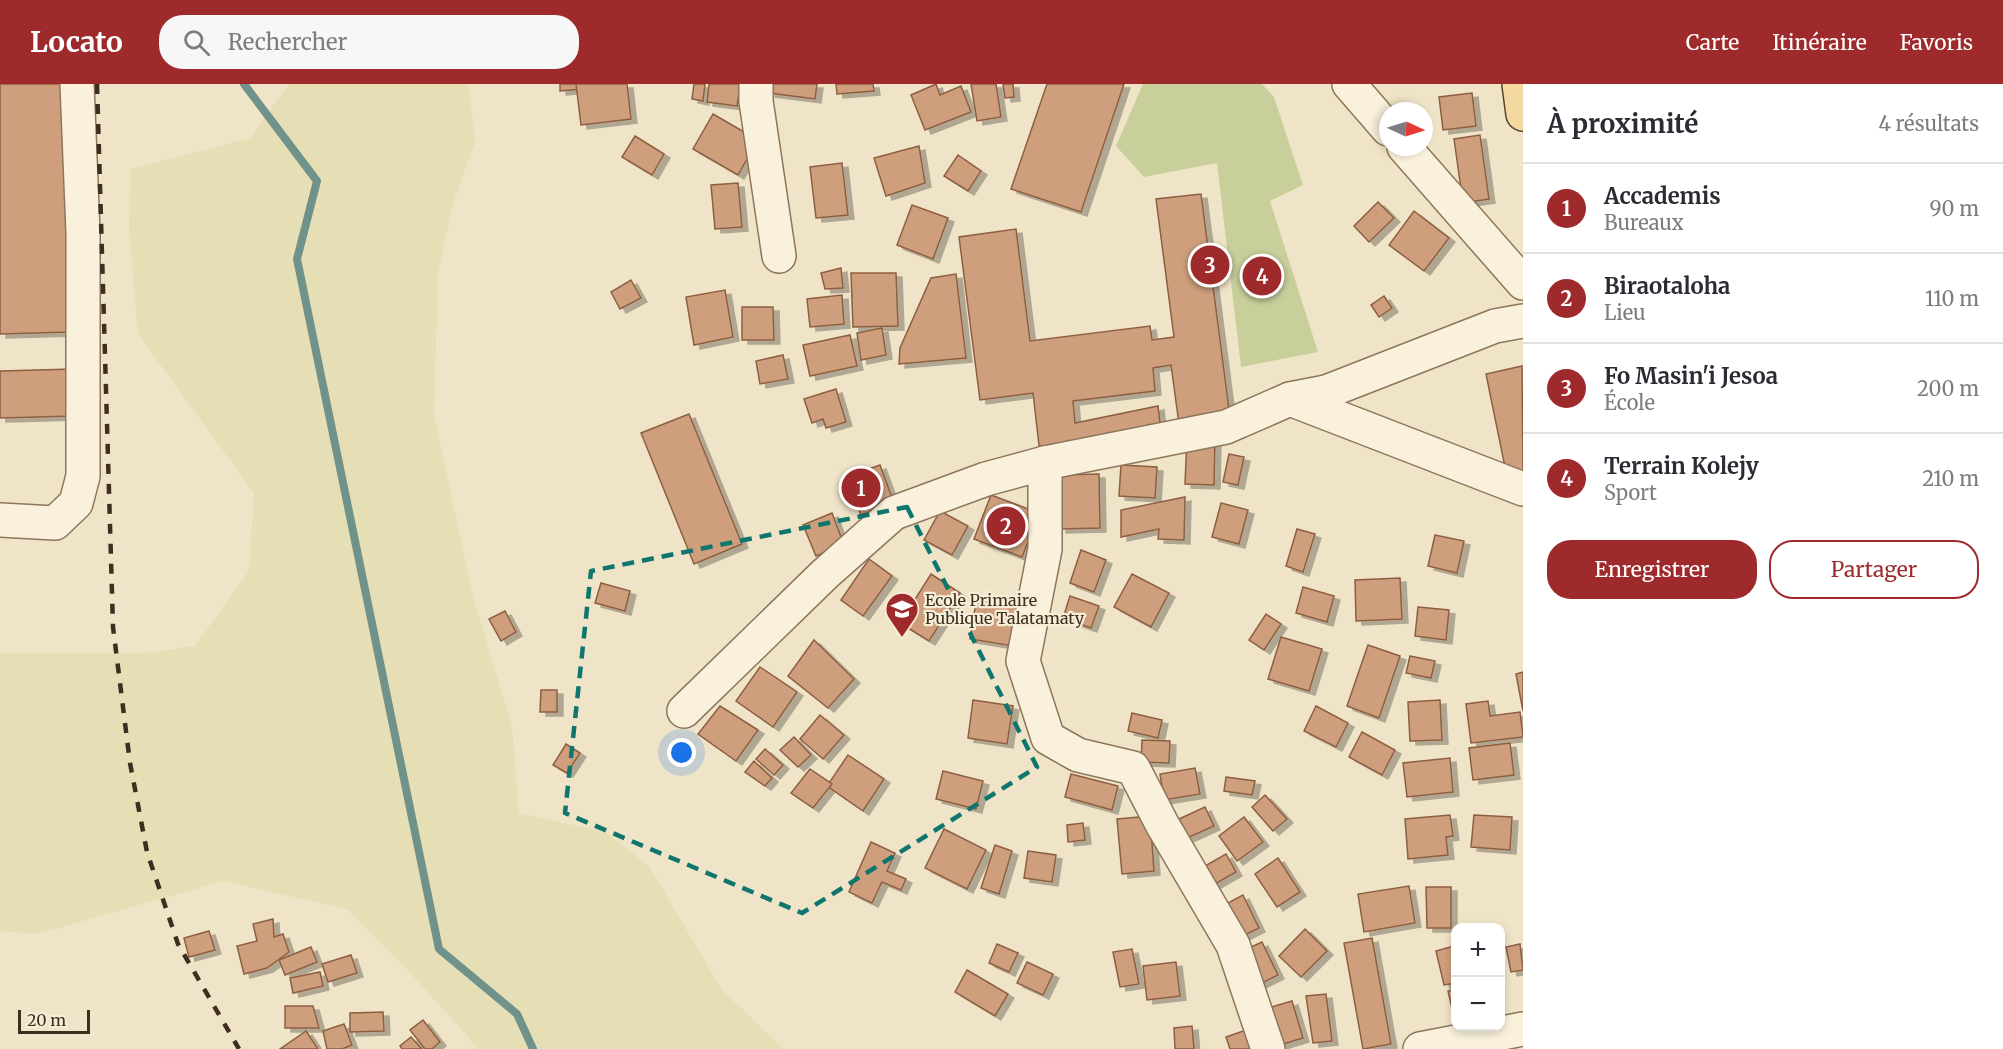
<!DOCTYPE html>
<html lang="fr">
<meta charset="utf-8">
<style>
:root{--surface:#fff;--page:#f7f7f7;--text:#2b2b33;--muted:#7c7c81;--line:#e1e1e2;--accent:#9e2a2b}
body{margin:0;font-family:Merriweather,serif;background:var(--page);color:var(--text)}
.controls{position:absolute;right:18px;bottom:18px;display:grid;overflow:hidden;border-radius:12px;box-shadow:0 3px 9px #0003}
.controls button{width:54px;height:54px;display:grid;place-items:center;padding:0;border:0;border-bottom:2px solid var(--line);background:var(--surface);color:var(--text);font:30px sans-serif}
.compass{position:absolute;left:1379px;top:18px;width:54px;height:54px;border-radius:50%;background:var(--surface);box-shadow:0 3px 9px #0003;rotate:94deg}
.scale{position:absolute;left:18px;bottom:15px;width:72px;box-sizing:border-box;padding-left:6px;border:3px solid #3d2e20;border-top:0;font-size:16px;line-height:21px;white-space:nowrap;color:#3d2e20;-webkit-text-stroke:4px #f7eed8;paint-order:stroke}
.you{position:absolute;left:682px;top:669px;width:21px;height:21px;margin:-15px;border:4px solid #fff;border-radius:50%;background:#1a73e8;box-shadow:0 0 0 9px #1a73e833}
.badge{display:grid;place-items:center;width:39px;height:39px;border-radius:50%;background:var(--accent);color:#fff;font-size:20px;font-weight:700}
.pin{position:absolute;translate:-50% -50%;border:3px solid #fff;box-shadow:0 2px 6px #0006}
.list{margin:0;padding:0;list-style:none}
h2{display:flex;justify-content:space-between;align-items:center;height:78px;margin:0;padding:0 24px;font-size:26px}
h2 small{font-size:20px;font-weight:400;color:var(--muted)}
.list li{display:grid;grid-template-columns:39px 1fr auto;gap:18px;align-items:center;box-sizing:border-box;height:90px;padding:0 24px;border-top:2px solid var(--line)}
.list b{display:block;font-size:22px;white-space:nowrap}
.list p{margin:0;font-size:20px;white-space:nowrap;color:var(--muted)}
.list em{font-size:20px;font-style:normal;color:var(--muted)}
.actions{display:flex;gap:12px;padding:18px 24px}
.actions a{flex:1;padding:14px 0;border:2px solid var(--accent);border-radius:24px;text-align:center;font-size:21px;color:var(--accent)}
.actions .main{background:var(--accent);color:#fff}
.icon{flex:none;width:33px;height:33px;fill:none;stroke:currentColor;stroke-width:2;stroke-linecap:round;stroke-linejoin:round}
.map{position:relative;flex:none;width:1523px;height:965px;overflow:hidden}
header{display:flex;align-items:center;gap:36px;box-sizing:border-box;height:84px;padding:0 30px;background:var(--accent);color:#fff}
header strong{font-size:28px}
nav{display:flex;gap:33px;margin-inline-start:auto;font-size:21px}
.search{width:420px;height:54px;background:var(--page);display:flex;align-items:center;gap:15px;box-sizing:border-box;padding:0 21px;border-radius:24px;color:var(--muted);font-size:22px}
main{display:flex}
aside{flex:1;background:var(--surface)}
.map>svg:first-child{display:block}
.farmland{fill:#e6deb5}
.green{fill:#c9cf9b}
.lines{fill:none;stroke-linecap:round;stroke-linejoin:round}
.stream{stroke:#6f938a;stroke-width:8}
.building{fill:#cf9f7d;stroke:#8d5f41;stroke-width:1.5;filter:url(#shadow)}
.minor-casing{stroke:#8d765c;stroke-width:36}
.major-casing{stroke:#5b4430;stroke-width:36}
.minor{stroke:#faf1dc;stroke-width:33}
.major{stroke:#f3d9a0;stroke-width:33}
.rail{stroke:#3d2e20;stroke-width:4.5;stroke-dasharray:10 10;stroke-linecap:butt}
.marked{fill:none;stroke:#0f766e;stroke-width:4.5;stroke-dasharray:12 8;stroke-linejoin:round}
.labels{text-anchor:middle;stroke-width:4.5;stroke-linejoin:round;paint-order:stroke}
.poi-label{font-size:16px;fill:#3d2e20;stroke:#f7eed8;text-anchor:start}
</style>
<header>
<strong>Locato</strong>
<div class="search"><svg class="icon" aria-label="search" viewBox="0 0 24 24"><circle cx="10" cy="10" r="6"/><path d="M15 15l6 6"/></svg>Rechercher</div>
<nav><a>Carte</a><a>Itinéraire</a><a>Favoris</a></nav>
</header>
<main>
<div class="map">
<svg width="1523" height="965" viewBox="0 0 1523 965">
<defs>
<filter id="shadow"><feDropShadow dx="6" dy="4" stdDeviation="0" flood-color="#0004"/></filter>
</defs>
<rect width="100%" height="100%" fill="#f0e4c8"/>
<path class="farmland" d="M289,0H464L469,3L475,59L454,116L438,190L434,331L474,516L512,642L519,729L605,748L649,782L722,906L784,965H479L404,882L349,826L224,797L37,850L0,847V569H145L195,562L249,487L254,409L138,250L129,147L130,85L250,54Z"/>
<path class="green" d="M1143,0H1262L1274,13L1303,101L1270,117L1318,268L1241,283L1217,79L1144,93L1116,62Z"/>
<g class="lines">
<path class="stream" d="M244,0L317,97L297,175L439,865L517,930L533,965"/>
</g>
<g class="building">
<path d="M0,0H70L71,248L0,250Z"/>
<path d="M560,0H582L583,5L560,7Z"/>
<path d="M576,0H627L631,35L581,41Z"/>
<path d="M694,0H705L703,17L692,15Z"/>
<path d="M709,0H740L737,22L707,18Z"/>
<path d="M771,0H817L815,15L769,9Z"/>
<path d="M836,0H873L874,7L837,10Z"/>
<path d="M936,0L940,11L961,2L971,28L925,46L911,11Z"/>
<path d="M971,0H996L1001,33L977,37Z"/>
<path d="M1003,0H1013L1014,13L1005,14Z"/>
<path d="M1047,0H1124L1081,128L1011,105Z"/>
<path d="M1472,9L1476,42L1443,46L1439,13Z"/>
<path d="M713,30L758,56L738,91L693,65Z"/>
<path d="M1480,51L1489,115L1463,119L1454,55Z"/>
<path d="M635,52L664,70L652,91L622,73Z"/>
<path d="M919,62L925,99L886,112L874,74Z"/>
<path d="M958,71L981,87L968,107L944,92Z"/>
<path d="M842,79L848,131L816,134L810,83Z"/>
<path d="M738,99L742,143L715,145L711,101Z"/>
<path d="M1201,110L1230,333L1179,340L1171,281L1153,284L1155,307L1073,317L1075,339L1158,322L1161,347L1040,370L1033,309L980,316L959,153L1016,145L1030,257L1150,242L1152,256L1174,253L1156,115Z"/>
<path d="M1378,118L1394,134L1369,158L1354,142Z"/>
<path d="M912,121L948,134L933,175L897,161Z"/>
<path d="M1414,127L1449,154L1424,187L1389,161Z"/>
<path d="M841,184L843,204L825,205L821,189Z"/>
<path d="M851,189H896L898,242L853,243Z"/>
<path d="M956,190L966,274L899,280L900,264L931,194Z"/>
<path d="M631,196L641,214L620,225L611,208Z"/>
<path d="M725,206L733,253L694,261L686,213Z"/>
<path d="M842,211L844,240L810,243L807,215Z"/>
<path d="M1384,212L1392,224L1379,233L1371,221Z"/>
<path d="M742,223H773L774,256H742Z"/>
<path d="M882,244L886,271L861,276L857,249Z"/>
<path d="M850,251L857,282L810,292L803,261Z"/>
<path d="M783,271L788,295L760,300L756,277Z"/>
<path d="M1522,282L1523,390L1507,393L1486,290Z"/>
<path d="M73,285L74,332L0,334V287Z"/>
<path d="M836,305L846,338L826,344L823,335L812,339L804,315Z"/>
<path d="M689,330L742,460L694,480L641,349Z"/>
<path d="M1187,354L1215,355L1214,401L1185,400Z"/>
<path d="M1229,370L1244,373L1238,401L1223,398Z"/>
<path d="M880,381L894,419L861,431L847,393Z"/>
<path d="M1121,381L1157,383L1155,414L1119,412Z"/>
<path d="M1099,390L1100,444L1060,445L1059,391Z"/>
<path d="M991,411L1039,429L1022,473L974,455Z"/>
<path d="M1185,413L1184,456L1158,455L1159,445L1121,453V426Z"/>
<path d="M1221,419L1248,426L1239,460L1212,453Z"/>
<path d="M940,427L968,442L952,471L924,456Z"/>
<path d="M832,429L844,461L816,472L803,441Z"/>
<path d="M1297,445L1315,450L1303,488L1286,482Z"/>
<path d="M1435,451L1464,457L1457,489L1428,482Z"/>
<path d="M1081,466L1106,476L1094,508L1070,499Z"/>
<path d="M869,475L892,492L863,532L841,516Z"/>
<path d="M931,490L960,509L929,557L900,539Z"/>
<path d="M1132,490L1169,509L1151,543L1114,523Z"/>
<path d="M1400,494L1402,535L1356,537L1355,496Z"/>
<path d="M601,499L630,507L625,527L595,519Z"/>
<path d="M1303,503L1334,512L1327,538L1296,529Z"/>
<path d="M977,512L1026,519L1020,563L970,555Z"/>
<path d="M1070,512L1099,522L1091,544L1063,534Z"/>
<path d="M1418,523L1449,526L1446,556L1415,552Z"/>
<path d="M505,527L516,548L501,557L489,535Z"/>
<path d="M1266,530L1281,540L1264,566L1249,556Z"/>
<path d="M1281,553L1322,565L1309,607L1268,595Z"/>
<path d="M814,556L854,595L828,624L788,592Z"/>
<path d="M1368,561L1400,572L1379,634L1347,622Z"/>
<path d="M1410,572L1435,577L1431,594L1406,589Z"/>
<path d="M760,583L797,608L773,643L736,617Z"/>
<path d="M1523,588V627L1516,590Z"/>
<path d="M541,606H557V628H540Z"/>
<path d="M973,616L1013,622L1007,660L968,654Z"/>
<path d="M1440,616L1442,656L1410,657L1408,618Z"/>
<path d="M1488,617L1490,632L1520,628L1523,653L1471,659L1466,620Z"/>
<path d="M720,622L758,646L736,677L698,650Z"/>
<path d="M1316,622L1348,639L1336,663L1304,647Z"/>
<path d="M1132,629L1162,636L1158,654L1128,647Z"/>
<path d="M820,631L844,651L823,675L800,655Z"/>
<path d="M1362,648L1395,666L1382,691L1349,673Z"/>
<path d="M794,653L811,671L798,683L780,666Z"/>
<path d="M1142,656L1170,657L1169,679L1141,678Z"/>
<path d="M1510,659L1514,691L1473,696L1469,664Z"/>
<path d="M566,660L580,669L567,689L553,681Z"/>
<path d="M765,665L783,681L774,691L756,675Z"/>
<path d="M848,671L884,695L863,727L827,702Z"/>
<path d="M1450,674L1453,708L1407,713L1403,679Z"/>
<path d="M754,677L772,694L765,702L745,688Z"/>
<path d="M1195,684L1200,710L1164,716L1160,690Z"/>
<path d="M810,685L832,700L813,724L791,709Z"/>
<path d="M943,687L983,697L976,725L936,715Z"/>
<path d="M1071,690L1118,702L1112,726L1065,713Z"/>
<path d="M1226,693L1255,697L1252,711L1224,707Z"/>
<path d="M1265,711L1287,735L1273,747L1252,723Z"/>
<path d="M1205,723L1214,742L1185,755L1177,736Z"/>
<path d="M1450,731L1453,752L1446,753L1448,771L1408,775L1405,735Z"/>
<path d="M1474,731L1512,733L1510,766L1471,763Z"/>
<path d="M1150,732L1154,787L1122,790L1117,735Z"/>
<path d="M1244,733L1263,758L1237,777L1219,752Z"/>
<path d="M1083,739L1085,756L1068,758L1067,741Z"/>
<path d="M944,745L986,766L967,805L925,784Z"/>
<path d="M871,758L895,769L887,787L906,795L901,806L882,798L872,819L849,808Z"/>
<path d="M995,761L1012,767L999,810L981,804Z"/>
<path d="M1028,767L1056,771L1052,798L1024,794Z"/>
<path d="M1226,770L1236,788L1215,800L1205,782Z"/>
<path d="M1278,774L1300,808L1277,823L1255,790Z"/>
<path d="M1409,802L1415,839L1364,848L1358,810Z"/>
<path d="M1426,803H1451V844H1427Z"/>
<path d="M1243,811L1259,844L1243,852L1226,820Z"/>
<path d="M273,835L274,853L283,850L289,868L267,884L244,890L237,862L257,857L253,840Z"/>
<path d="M1305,845L1327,867L1301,893L1279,872Z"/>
<path d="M209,847L215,866L189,873L184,854Z"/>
<path d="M1372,854L1391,960L1363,965L1344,859Z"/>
<path d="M1262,858L1278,891L1254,903L1238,869Z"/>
<path d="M997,860L1018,869L1009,888L989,879Z"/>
<path d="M1520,860L1523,886L1511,888L1506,863Z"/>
<path d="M1454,862L1456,899L1444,901L1436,867Z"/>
<path d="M311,863L317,878L285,891L279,876Z"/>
<path d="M1132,865L1139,900L1120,903L1113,868Z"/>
<path d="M351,871L357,889L328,898L322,880Z"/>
<path d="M1027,878L1053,890L1043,911L1017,899Z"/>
<path d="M1176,878L1180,912L1147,916L1143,882Z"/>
<path d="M967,886L1008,910L995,932L955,908Z"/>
<path d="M320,888L323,902L293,909L290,894Z"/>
<path d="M1456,905V928L1453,929L1448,907Z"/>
<path d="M1326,910L1332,957L1313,959L1306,912Z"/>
<path d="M1292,917L1303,954L1273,963L1261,926Z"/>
<path d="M285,922H313L319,944H285Z"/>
<path d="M383,928L384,947L350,948V929Z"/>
<path d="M423,936L440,958L432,965H425L410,946Z"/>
<path d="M344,940L352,961L342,965H327L323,947Z"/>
<path d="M1192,942L1194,965H1175L1174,944Z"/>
<path d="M1252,944L1259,965H1230L1226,953Z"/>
<path d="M306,947L318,965H280Z"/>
<path d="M411,953L422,965H402L400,962Z"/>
</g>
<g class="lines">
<defs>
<g id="minor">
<path d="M756,0V17L779,172"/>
<path d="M1349,0L1388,45"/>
<path d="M1404,63L1523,199"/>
<path d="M1290,315L1523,405"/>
<path d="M1045,379V465L1023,577L1048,654L1078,671L1133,684L1162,740L1233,861L1268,965"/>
<path d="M0,436L55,439L76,419L83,392V148L77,0"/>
<path d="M684,627L825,490L894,429L986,395L1045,379L1226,343L1290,315L1326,308L1495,242L1523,237"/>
<path d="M1420,965L1523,945"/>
</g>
<path id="major" d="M1519,0L1523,30"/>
</defs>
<use href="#minor" class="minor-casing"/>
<use href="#major" class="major-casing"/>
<use href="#minor" class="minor"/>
<use href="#major" class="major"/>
<path class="rail" d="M97,0L113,543L130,679L147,768L178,860L239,965"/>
</g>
<path class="marked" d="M907,423L1037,683L802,829L565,729L591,487Z"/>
<defs>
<symbol id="school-pin" viewBox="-11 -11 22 30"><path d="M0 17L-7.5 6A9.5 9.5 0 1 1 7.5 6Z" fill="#9e2a2b" stroke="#f7eed8"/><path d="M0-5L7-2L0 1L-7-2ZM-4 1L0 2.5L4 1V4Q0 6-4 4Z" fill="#fff"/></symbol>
</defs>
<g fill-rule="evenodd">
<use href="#school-pin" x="883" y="506" width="38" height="52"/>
</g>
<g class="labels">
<g class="poi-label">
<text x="925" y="522">Ecole Primaire<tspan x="925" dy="18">Publique Talatamaty</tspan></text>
</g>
</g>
</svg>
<div class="controls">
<button>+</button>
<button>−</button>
</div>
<svg class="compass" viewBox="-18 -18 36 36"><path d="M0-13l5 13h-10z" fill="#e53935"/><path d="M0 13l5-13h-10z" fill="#7c7c81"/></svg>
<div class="scale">20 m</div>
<div class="you"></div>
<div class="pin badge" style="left:861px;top:404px">1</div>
<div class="pin badge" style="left:1006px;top:442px">2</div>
<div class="pin badge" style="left:1210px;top:181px">3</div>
<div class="pin badge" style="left:1262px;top:192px">4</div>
</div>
<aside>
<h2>À proximité<small>4 résultats</small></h2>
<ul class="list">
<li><span class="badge">1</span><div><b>Accademis</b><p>Bureaux</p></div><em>90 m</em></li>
<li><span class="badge">2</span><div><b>Biraotaloha</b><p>Lieu</p></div><em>110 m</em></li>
<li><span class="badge">3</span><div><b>Fo Masin'i Jesoa</b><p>École</p></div><em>200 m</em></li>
<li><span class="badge">4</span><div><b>Terrain Kolejy</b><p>Sport</p></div><em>210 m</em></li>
</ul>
<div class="actions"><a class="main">Enregistrer</a><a>Partager</a></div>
</aside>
</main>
